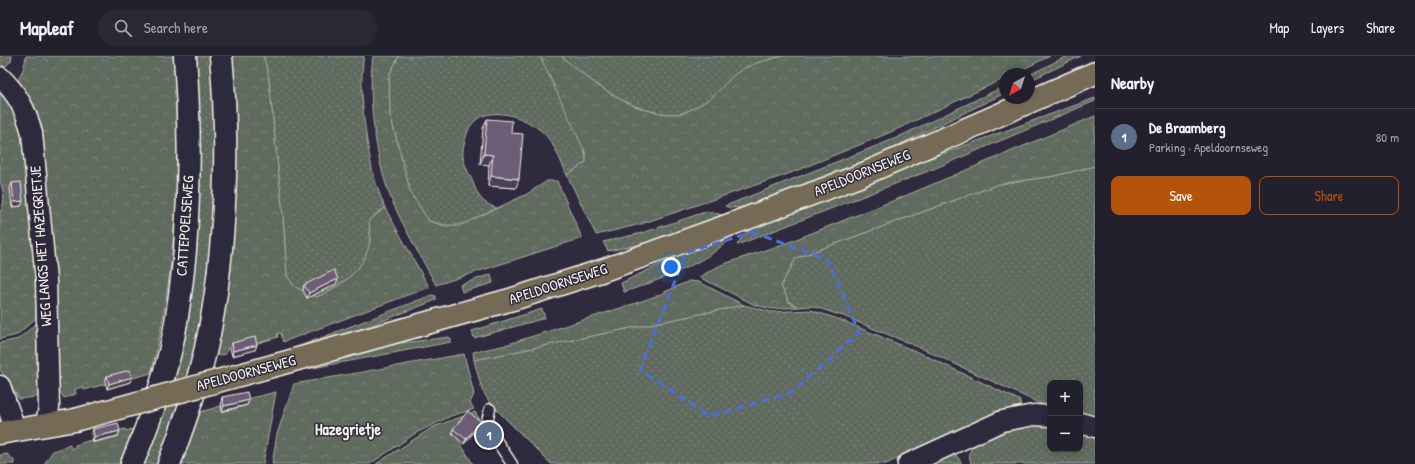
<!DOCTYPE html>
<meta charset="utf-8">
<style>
:root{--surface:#23202e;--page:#2b2836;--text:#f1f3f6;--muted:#a3a3aa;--line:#403e4a;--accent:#b45309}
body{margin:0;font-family:"Patrick Hand",sans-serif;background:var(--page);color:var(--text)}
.controls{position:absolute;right:12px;bottom:12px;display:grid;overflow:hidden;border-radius:8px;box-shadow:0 2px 6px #0003}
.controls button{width:36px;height:36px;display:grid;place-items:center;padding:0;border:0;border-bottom:1px solid var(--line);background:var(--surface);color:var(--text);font:20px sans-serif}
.compass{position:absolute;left:999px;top:12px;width:36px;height:36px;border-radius:50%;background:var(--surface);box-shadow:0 2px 6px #0003;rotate:219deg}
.you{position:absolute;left:671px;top:211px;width:14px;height:14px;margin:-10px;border:3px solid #fff;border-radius:50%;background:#1a73e8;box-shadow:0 0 0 6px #1a73e833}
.badge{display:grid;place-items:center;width:26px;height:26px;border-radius:50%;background:var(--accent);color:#fff;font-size:13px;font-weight:700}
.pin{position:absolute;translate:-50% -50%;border:2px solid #fff;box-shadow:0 1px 4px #0006}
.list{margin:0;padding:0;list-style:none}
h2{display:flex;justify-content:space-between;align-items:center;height:52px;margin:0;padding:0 16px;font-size:17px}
h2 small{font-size:13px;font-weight:400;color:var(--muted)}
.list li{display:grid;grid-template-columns:26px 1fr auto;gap:12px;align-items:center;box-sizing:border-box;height:56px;padding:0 16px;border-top:1px solid var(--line)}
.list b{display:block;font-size:15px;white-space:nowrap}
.list p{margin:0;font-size:13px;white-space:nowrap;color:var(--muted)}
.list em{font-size:13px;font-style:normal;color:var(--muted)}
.actions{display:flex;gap:8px;padding:12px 16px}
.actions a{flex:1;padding:9px 0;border:1px solid var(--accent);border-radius:8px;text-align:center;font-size:14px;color:var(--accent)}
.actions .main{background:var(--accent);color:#fff}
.icon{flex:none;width:22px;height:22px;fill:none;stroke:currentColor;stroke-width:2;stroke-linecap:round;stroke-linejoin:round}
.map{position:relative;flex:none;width:1095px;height:408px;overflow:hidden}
header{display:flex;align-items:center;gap:24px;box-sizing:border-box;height:56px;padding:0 20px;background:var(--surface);border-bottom:1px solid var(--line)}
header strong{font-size:19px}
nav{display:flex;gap:22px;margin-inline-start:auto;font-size:14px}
.search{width:280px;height:36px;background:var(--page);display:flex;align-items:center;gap:10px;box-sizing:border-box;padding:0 14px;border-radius:22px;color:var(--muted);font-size:15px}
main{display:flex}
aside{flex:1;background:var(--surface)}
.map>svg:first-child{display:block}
.grass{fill:url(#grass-dots);stroke:#aaaea3}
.forest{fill:url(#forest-crowns);stroke:#aaaea3}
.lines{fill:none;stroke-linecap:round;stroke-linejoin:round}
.service-casing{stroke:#f4f1e8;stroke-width:13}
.minor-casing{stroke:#f4f1e8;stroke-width:23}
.tertiary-casing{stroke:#f4f1e8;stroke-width:25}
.primary-casing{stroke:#f4f1e8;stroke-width:25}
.service{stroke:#2f2a3d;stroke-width:10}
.minor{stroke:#2f2a3d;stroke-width:20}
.tertiary{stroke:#2f2a3d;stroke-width:22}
.primary{stroke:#756a55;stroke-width:22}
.primary-bridge-casing{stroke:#f4f1e8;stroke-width:25;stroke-linecap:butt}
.primary-bridge{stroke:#756a55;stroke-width:22}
.wall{fill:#5e4e65;stroke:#f4f1e8}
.shaded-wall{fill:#4c4052;stroke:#f4f1e8}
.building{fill:#6d5b75;stroke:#f4f1e8}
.marked{fill:none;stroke:#486fdb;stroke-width:3;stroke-dasharray:8 5;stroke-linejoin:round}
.labels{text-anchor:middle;stroke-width:3;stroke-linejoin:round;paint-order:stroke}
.street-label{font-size:15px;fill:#f4f1e8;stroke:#2f2a3d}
.neighbourhood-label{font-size:16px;font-weight:bold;fill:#f4f1e8;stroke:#2f2a3d}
</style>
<header>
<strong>Mapleaf</strong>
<div class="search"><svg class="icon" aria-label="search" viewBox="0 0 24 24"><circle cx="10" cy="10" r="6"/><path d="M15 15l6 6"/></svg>Search here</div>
<nav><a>Map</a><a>Layers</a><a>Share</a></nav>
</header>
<main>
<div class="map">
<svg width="1095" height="408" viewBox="0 0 1095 408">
<defs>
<pattern id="grass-dots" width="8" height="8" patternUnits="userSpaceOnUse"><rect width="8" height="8" fill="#606a5e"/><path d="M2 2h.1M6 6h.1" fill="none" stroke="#778075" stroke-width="1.8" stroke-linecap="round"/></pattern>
<pattern id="forest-crowns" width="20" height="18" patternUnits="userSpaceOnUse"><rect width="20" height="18" fill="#606a5e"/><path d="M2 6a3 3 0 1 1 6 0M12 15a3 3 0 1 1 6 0" fill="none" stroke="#778075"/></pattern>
</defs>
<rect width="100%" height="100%" fill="#2f2a3d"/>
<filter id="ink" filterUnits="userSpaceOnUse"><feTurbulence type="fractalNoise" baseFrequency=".025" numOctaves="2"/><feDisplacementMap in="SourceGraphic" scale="8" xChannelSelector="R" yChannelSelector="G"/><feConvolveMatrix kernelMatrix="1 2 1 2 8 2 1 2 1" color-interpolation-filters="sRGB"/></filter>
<g filter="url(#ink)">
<g class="grass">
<path d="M193,0H211C219,92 217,188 199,279C196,295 191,310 187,326H169Z"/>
<path d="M263,0H364C358,31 366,86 373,117C376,129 381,141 385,152C357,169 377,177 366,200C355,221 336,231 317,241L295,231L287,220L283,160L268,16Z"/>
<path d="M399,0H540L584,90L586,106L567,119C559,102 553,82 536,71C515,56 474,47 466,81C465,86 462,93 463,99C464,108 468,116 472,124C478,140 481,147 497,152C468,166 461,175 429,165L411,138L390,59L389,19Z"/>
<path d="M561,0H784C767,4 746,8 733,20C724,28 717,39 706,45C698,50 685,58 676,58C631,59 593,27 561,0Z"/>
<path d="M1067,0H1081L1029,25V19Z"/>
<path d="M1005,30V37L864,106L747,151L730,152L725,150L894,83Z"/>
<path d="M1095,42V45L931,114L737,189L742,181L752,173L852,135L928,103Z"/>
<path d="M1095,110V361L1080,358V327H1050V351L1045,350L923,293L843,260L812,250L798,251L789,246L781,230L796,202L999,128L1054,120Z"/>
<path d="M708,155L722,159L643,188L608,195L603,186L642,177Z"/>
<path d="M727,182L729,184C704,208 657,225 624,236L621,227L675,201Z"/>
<path d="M491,218L493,227L462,236L460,229Z"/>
<path d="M432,239L436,240V244L367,271L297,291Z"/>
<path d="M744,249L772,256L811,254L841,264L922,298L1019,344L1021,348L1019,351L992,358L886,408H551L491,348L482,334L474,304Z"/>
<path d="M542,253L545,262L474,282L472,275Z"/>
<path d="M449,281L451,283V286L297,315L386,289Z"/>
<path d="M185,346L161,408H141L162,347Z"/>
<path d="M1031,369L1050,370V393H1080V378L1095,382V408H971L969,398L972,390L1008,374Z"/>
<path d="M7,398L14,404V408H0V399Z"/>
<path d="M953,399L957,400L962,408H933Z"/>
</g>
<g class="forest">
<path d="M0,0H12L11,5L5,11L0,7Z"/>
<path d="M26,0H173C182,105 177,215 151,317L130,323L128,318L105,324L106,328L84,334L83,331L75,333L76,338L64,342L59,334L56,224L42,74L36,53L18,24L24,11Z"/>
<path d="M231,0H263L268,16L283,160L287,220L295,231L317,241C341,229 365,215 370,185C371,178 369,171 369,164L385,152L429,231L283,286L281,277L277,278L278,281L255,288L254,285L228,292L226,298L215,300Z"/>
<path d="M373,0H399L389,19L390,59L411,138L429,165L445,170H459L527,138L547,125H557L582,182L436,229C422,203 405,174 393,147C376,109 367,42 373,0Z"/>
<path d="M540,0H561C593,27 631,59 676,58C685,58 698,50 706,45C717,39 724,28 733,20C746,8 767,4 784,0H1050L1013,18H1005V22L891,76L788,118L641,168L596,179L567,119L586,106V98Z"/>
<path d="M0,35L16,59L22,79L31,159L36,224V262L17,279L0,283V156C6,146 4,136 0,126Z"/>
<path d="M1095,60V110L1054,120L999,128L796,202L781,230L789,246L798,251L773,253L755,249L699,221L721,209L789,186L900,142Z"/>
<path d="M689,225L699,226L744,249L474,304L473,296L502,290L633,248L656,240Z"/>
<path d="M37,267L38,339L36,341L19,343L0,314V287L18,283Z"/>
<path d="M464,298L474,338L470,347L474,353L451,360L416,377L370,408H272L277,378L294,328Z"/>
<path d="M276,336L263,408H182L200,356L221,350L222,356L248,349L247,343Z"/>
<path d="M475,356L480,364L454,377L473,408H376L433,371Z"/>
<path d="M125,373V375L133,373L119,408H44L53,395L70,389L71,393L75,391V389L91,384L93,387L119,380L118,375Z"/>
</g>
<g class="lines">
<defs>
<path id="service" d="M490,353L486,369L512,408"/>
<g id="minor">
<path d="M0,21C17,37 26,54 32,77L46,224L49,351L46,369"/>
<path d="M0,330L16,375"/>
<path d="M1080,367L1095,371"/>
<path d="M908,408L1002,365L1034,359L1050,360"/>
</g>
<g id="tertiary">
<path d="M132,408C148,369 163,329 172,287C179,256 182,225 185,194C190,129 190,65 185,0"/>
<path d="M169,408C185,365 200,323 209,278C226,194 229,85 221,0"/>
</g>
<g id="primary">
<path d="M276,309L513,243L601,215L721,172L859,120L1095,17"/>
<path d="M0,377L75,364"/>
</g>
</defs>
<use href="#service" class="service-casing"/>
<use href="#minor" class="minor-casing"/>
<use href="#tertiary" class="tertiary-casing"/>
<use href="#primary" class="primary-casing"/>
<use href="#service" class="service"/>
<use href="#minor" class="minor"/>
<use href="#tertiary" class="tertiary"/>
<use href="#primary" class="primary"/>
<defs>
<path id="primary-bridge" d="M75,364L276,309"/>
</defs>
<use href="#primary-bridge" class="primary-bridge-casing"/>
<use href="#primary-bridge" class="primary-bridge"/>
</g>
<g class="wall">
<path d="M487,63L511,77L516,132L488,130L489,109L480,108L483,72Z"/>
<path d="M12,127L21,150L12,151L10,132Z"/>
<path d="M336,228L307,242L303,234L304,229Z"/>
<path d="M232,287L255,294L232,300L230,292Z"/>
<path d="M107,320L132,321L130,326L107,333L105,325Z"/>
<path d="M222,341L247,349L222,355L221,346Z"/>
<path d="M481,366L479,370L464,388L452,377L453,373Z"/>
<path d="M93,373L118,380L93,386L91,378Z"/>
</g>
<g class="shaded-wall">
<path d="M484,98L493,99L489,109L480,108Z"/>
<path d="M491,120L519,123L516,132L488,130Z"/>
<path d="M23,145L21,150L12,151L14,146Z"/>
<path d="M338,223L336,228L307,242L309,237Z"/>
<path d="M257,289L255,294L232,300L233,295Z"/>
<path d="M132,321L130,326L107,333L109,328Z"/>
<path d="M249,344L247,349L222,355L224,350Z"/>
<path d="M481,366L479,370L464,388L466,383Z"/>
<path d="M120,375L118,380L93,386L94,381Z"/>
</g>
<g class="building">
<path d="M487,63L512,65L511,77L523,78L519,123L491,120L493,99L484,98Z"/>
<path d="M21,126L23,145L14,146L12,127Z"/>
<path d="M334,214L338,223L309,237L304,229Z"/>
<path d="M255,281L257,289L233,295L232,287Z"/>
<path d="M130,314L132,321L109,328L107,320Z"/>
<path d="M247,336L249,344L224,350L222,341Z"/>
<path d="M468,355L481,366L466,383L453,373Z"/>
<path d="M118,367L120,375L94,381L93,373Z"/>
</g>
</g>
<path class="marked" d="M752,176L828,204L859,277L790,337L710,360L640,314L686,197Z"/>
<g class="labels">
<g class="street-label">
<text transform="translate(862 117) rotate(-22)" y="5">APELDOORNSEWEG</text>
<text transform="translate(185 170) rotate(-86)" y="5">CATTEPOELSEWEG</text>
<text transform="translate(41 190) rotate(-94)" y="5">WEG LANGS HET HAZEGRIETJE</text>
<text transform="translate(558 228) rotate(-18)" y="5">APELDOORNSEWEG</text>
<text transform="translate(246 317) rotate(-15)" y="5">APELDOORNSEWEG</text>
</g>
<g class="neighbourhood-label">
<text x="348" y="379">Hazegrietje</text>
</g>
</g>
</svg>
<div class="controls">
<button>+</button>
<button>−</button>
</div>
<svg class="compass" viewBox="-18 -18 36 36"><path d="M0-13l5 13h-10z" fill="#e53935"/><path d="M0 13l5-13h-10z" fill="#a3a3aa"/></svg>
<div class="you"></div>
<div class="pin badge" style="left:489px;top:379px;background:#5c6f8a">1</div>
</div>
<aside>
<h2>Nearby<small></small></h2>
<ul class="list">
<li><span class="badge" style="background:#5c6f8a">1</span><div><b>De Braamberg</b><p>Parking · Apeldoornseweg</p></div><em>80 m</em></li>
</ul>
<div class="actions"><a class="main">Save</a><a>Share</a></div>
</aside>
</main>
